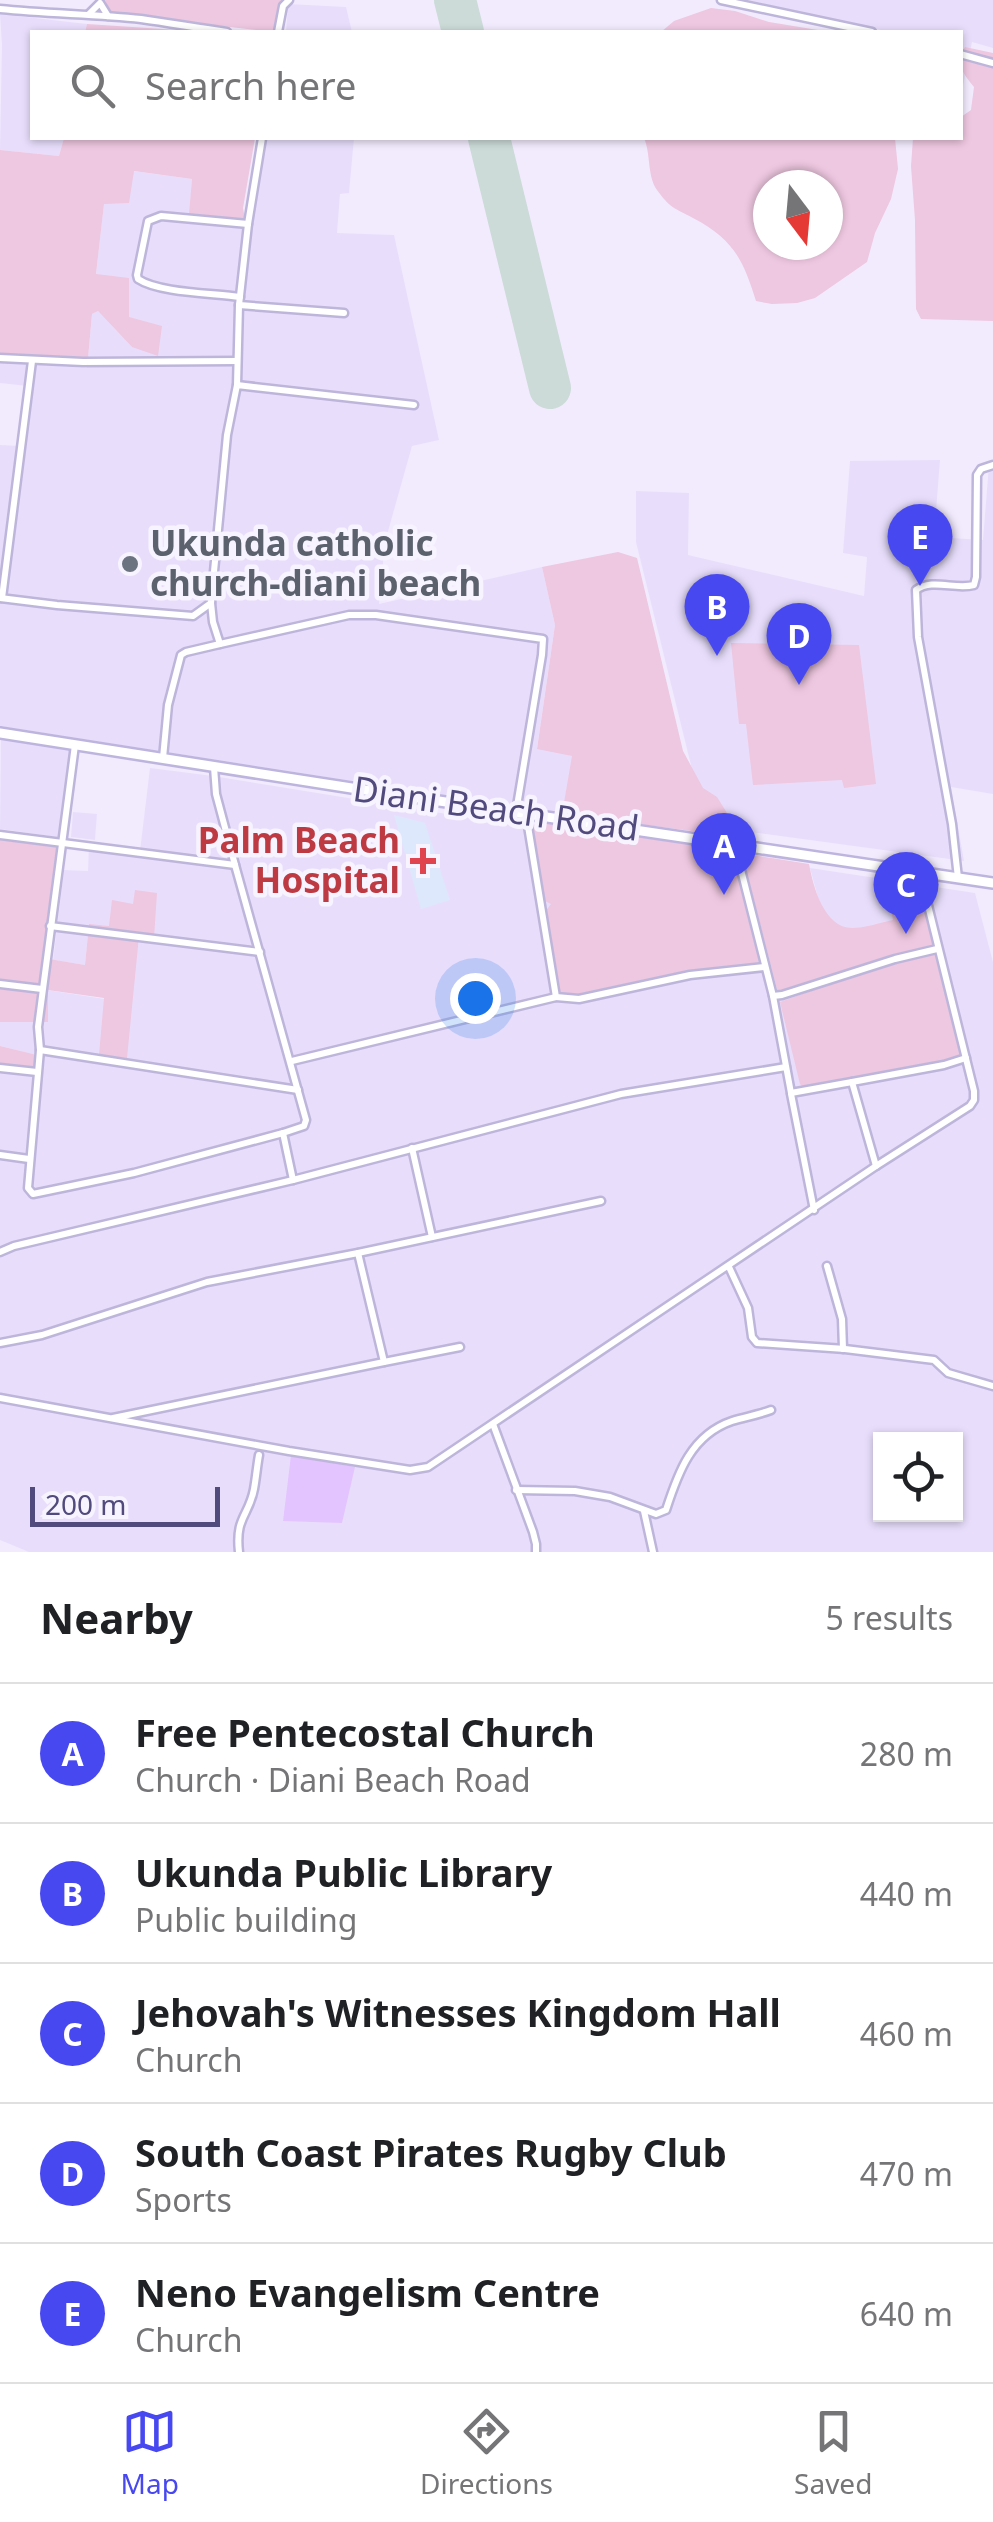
<!DOCTYPE html>
<meta charset="utf-8">
<style>
:root{--surface:#fff;--page:#f6f6f6;--text:#202124;--muted:#757577;--line:#e0e0e0;--accent:#4848f0}
body{margin:0;font-family:"Noto Sans",sans-serif;background:var(--page);color:var(--text)}
.controls{position:absolute;right:30px;bottom:30px;display:grid;overflow:hidden;border-radius:0px;box-shadow:0 2px 8px #0004}
.controls button{width:90px;height:90px;display:grid;place-items:center;padding:0;border:0;border-bottom:2px solid var(--line);background:var(--surface);color:var(--text);font:50px sans-serif}
.compass{position:absolute;left:753px;top:170px;width:90px;height:90px;border-radius:50%;background:var(--surface);box-shadow:0 2px 8px #0004;rotate:164deg}
.scale{position:absolute;left:30px;bottom:25px;width:190px;box-sizing:border-box;padding-left:10px;border:5px solid #514a7d;border-top:0;font-size:28px;line-height:35px;white-space:nowrap;color:#514a7d;-webkit-text-stroke:8px #f7f3ff;paint-order:stroke}
.you{position:absolute;left:475px;top:998px;width:35px;height:35px;margin:-25px;border:8px solid #fff;border-radius:50%;background:#1a73e8;box-shadow:0 0 0 15px #1a73e833}
.badge{display:grid;place-items:center;width:65px;height:65px;border-radius:50%;background:var(--accent);color:#fff;font-size:32px;font-weight:700}
.pin{position:absolute;translate:-50% -82px;filter:drop-shadow(0 2px 5px #0008)}
.pin::after{content:'';position:absolute;top:52px;width:35px;height:30px;background:inherit;clip-path:polygon(0 0,100% 0,50% 100%)}
.list{margin:0;padding:0;list-style:none}
h2{display:flex;justify-content:space-between;align-items:center;height:130px;margin:0;padding:0 40px;font-size:42px}
h2 small{font-size:32px;font-weight:400;color:var(--muted)}
.list li{display:grid;grid-template-columns:65px 1fr auto;gap:30px;align-items:center;box-sizing:border-box;height:140px;padding:0 40px;border-top:2px solid var(--line)}
.list b{display:block;font-size:38px;white-space:nowrap}
.list p{margin:0;font-size:32px;white-space:nowrap;color:var(--muted)}
.list em{font-size:32px;font-style:normal;color:var(--muted)}
.icon{flex:none;width:55px;height:55px;fill:none;stroke:currentColor;stroke-width:2;stroke-linecap:round;stroke-linejoin:round}
.map{position:relative;flex:none;width:993px;height:1552px;overflow:hidden}
.search{position:absolute;background:var(--surface);box-shadow:0 2px 8px #0004;left:30px;right:30px;top:30px;height:110px;display:flex;align-items:center;gap:25px;box-sizing:border-box;padding:0 35px;border-radius:0px;color:var(--muted);font-size:38px}
.sheet{height:830px;background:var(--surface)}
nav{display:flex;justify-content:space-around;align-items:center;box-sizing:border-box;height:140px;border-top:2px solid var(--line);background:var(--surface);font-size:28px;color:var(--muted)}
nav a{display:grid;justify-items:center;gap:5px}
nav .on{color:var(--accent)}
.map>svg:first-child{display:block}
.residential{fill:#e8defc;fill-rule:evenodd}
.medical{fill:#dde8fd}
.green{fill:#eec7e0;fill-rule:evenodd}
.sand{fill:#e4c4ff}
.lines{fill:none;stroke-linecap:round;stroke-linejoin:round}
.runway{stroke:#ccdbd8;stroke-width:42}
.street-casing{stroke:#beb6da;stroke-width:11}
.secondary-casing{stroke:#beb5df;stroke-width:14}
.street{stroke:#fff;stroke-width:6}
.secondary{stroke:#fff;stroke-width:9}
.worship-dot{fill:#6b7280;stroke:#f7f3ff;stroke-width:4}
.health-dot{fill:#e0444e;stroke:#f7f3ff;stroke-width:4}
.labels{text-anchor:middle;stroke-width:9;stroke-linejoin:round;paint-order:stroke}
.worship-label{font-size:35px;font-weight:bold;fill:#5b616d;stroke:#f7f3ff;text-anchor:start}
.street-label{font-size:35px;fill:#514a7d;stroke:#f7f3ff}
.health-label{font-size:35px;font-weight:bold;fill:#be3a42;stroke:#f7f3ff;text-anchor:end}
</style>
<div class="map">
<svg width="993" height="1552" viewBox="0 0 993 1552">
<rect width="100%" height="100%" fill="#f2ebfe"/>
<g class="residential">
<path d="M747,0H993V48L972,42L961,96L960,32H890Z"/>
<path d="M288,4L346,7L352,32H286Z"/>
<path d="M0,14L87,24L85,32H32V138H64L59,156L0,150L2,45Z"/>
<path d="M267,138H354L349,193L340,194L337,233L394,235L439,440L412,446L385,542L379,604L542,567L555,625L537,748L573,756L562,814L0,726V445L19,446L27,386L0,383V362L87,368L92,314L98,311L132,347L128,317L96,274L104,203L133,171L192,179L189,223L251,229Z"/>
<path d="M940,460L934,537L983,540L989,465H993V794L951,787L964,861L706,826L636,542V491L689,493L688,555L864,596L867,557L843,553L850,461Z"/>
<path d="M1,738L70,748L58,837L0,829Z"/>
<path d="M150,768L213,776L527,827L543,899L655,849L749,860L825,924L810,868L975,893L993,962V1552H29L0,1540V1064L33,1067L36,1055L0,1046V1022H48L47,990L105,999L134,904L109,926L89,925L85,965L53,960L64,870L88,871L89,845L140,851ZM880,1440H956V1514H880Z"/>
<path d="M73,812L97,814L95,840L71,837Z"/>
</g>
<path class="medical" d="M394,815L425,823L450,900L421,909Z"/>
<g class="green">
<path d="M105,0H281L274,32L110,13Z"/>
<path d="M711,8L735,11L769,22L830,32H661L674,21Z"/>
<path d="M87,24L193,31L85,32Z"/>
<path d="M965,47L993,53V321L921,319L916,309L915,220L911,166L913,138H960L961,117L971,110L974,87C964,75 953,61 965,47Z"/>
<path d="M64,138H255L243,208L245,219L189,214L192,179L134,171L129,203L104,204L96,274L129,278V317L162,326L158,356L132,347L98,311L92,314L88,358L0,354V150L59,156Z"/>
<path d="M644,138H895L898,169L891,199L875,233L867,262L815,298L797,303L772,304L756,301C743,259 733,239 693,218C673,207 671,209 657,190C647,176 651,154 644,138ZM768,185H828V245H768Z"/>
<path d="M618,552L637,558L683,751L703,788L717,797L727,813L722,835L562,814L572,756L537,749L555,625L542,567Z"/>
<path d="M731,643L859,645L876,784L844,788L842,780L753,785L746,724H739Z"/>
<path d="M537,822L734,850L761,965L689,972L577,998L558,992L545,912L551,904L543,900L530,829Z"/>
<path d="M0,840L57,846L43,958L85,965L89,924L109,926L112,900L133,904L135,890L157,893L154,938L139,936L127,1058L99,1055L104,998L48,990V1022H0Z"/>
<path d="M747,854L809,864C813,886 824,928 852,928C865,928 879,923 893,920L885,875L922,880L933,946L899,954L778,993L744,861Z"/>
<path d="M936,952L962,1056L943,1063L804,1088L800,1084L780,1002L896,961Z"/>
<path d="M0,1046L37,1055L33,1067L0,1064Z"/>
</g>
<path class="sand" d="M291,1455L355,1467L342,1523L283,1521Z"/>
<g class="lines">
<g class="runway">
<path d="M455,0L463,32"/>
<path d="M489,138L550,388"/>
</g>
<defs>
<g id="street">
<path d="M721,0L872,32"/>
<path d="M0,9C47,14 94,14 141,19C170,23 198,28 227,32"/>
<path d="M89,14L100,3L108,16"/>
<path d="M278,32L283,6L289,0"/>
<path d="M960,54L993,63"/>
<path d="M240,297C213,293 159,293 138,279L137,275L148,221L161,216L248,224"/>
<path d="M239,305L344,313"/>
<path d="M0,358L83,362L237,361"/>
<path d="M237,385L239,305L248,224L262,138"/>
<path d="M0,598L57,605L193,616L211,603L227,435L237,385L414,405"/>
<path d="M2,598L32,361"/>
<path d="M211,603L213,622L220,644L349,615H376L543,639L542,655L516,812"/>
<path d="M75,745L38,1027L40,1050L28,1188L33,1194L134,1173L283,1133"/>
<path d="M163,758L168,705L181,655L186,652L220,644"/>
<path d="M214,767L216,794L235,865L306,1120L304,1126L283,1133L293,1180"/>
<path d="M526,814L556,997L579,999L690,975L765,967"/>
<path d="M0,835L235,865"/>
<path d="M735,846L773,996L791,1093L852,1082L876,1166"/>
<path d="M958,878L952,824L918,637L916,590C932,578 955,590 974,585L976,577L977,475L981,469L993,465"/>
<path d="M50,926L260,952"/>
<path d="M0,984L42,989"/>
<path d="M773,996L782,995L895,959L937,949"/>
<path d="M40,1050L298,1090"/>
<path d="M292,1061L556,997"/>
<path d="M0,1068L37,1072"/>
<path d="M852,1082L944,1065L966,1058"/>
<path d="M791,1094L814,1210"/>
<path d="M412,1148L432,1237"/>
<path d="M0,1155L29,1159"/>
<path d="M0,1252L14,1246L293,1180L621,1094L786,1067"/>
<path d="M827,1266L842,1319L843,1349"/>
<path d="M729,1267L748,1308L752,1337L757,1343L845,1349L934,1360L948,1373L993,1386"/>
<path d="M0,1343L42,1335L207,1282L358,1253L601,1201"/>
<path d="M384,1362L460,1347"/>
<path d="M0,1398L289,1451L410,1470L428,1467L876,1166L970,1106L974,1100V1091L920,873"/>
<path d="M113,1418L384,1362L358,1253"/>
<path d="M493,1424L533,1532L536,1544V1552"/>
<path d="M516,1490L575,1491L610,1497L656,1514L666,1510C678,1473 691,1435 732,1421C745,1417 758,1415 771,1410"/>
<path d="M644,1511L653,1552"/>
<path d="M239,1552C235,1517 249,1516 254,1489C256,1478 257,1466 259,1455"/>
</g>
<path id="secondary" d="M0,733L358,789L993,883"/>
</defs>
<use href="#street" class="street-casing"/>
<use href="#secondary" class="secondary-casing"/>
<use href="#street" class="street"/>
<use href="#secondary" class="secondary"/>
</g>
<circle class="worship-dot" cx="130" cy="564" r="10"/>
<path class="health-dot" d="M418 846h10v10h10v10h-10v10h-10v-10h-10v-10h10z"/>
<g class="labels">
<g class="worship-label">
<text x="150" y="556">Ukunda catholic<tspan x="150" dy="40">church-diani beach</tspan></text>
</g>
<g class="street-label">
<text transform="translate(496 809) rotate(8)" y="12">Diani Beach Road</text>
</g>
<g class="health-label">
<text x="400" y="853">Palm Beach<tspan x="400" dy="40">Hospital</tspan></text>
</g>
</g>
</svg>
<div class="controls">
<button><svg class="icon" aria-label="locate" viewBox="0 0 24 24"><circle cx="12" cy="12" r="6"/><path d="M12 2v4M12 18v4M2 12h4M18 12h4"/></svg></button>
</div>
<svg class="compass" viewBox="-18 -18 36 36"><path d="M0-13l5 13h-10z" fill="#e53935"/><path d="M0 13l5-13h-10z" fill="#757577"/></svg>
<div class="scale">200 m</div>
<div class="you"></div>
<div class="pin badge" style="left:724px;top:895px">A</div>
<div class="pin badge" style="left:717px;top:656px">B</div>
<div class="pin badge" style="left:906px;top:934px">C</div>
<div class="pin badge" style="left:799px;top:685px">D</div>
<div class="pin badge" style="left:920px;top:586px">E</div>
<div class="search"><svg class="icon" aria-label="search" viewBox="0 0 24 24"><circle cx="10" cy="10" r="6"/><path d="M15 15l6 6"/></svg>Search here</div>
</div>
<section class="sheet">
<h2>Nearby<small>5 results</small></h2>
<ul class="list">
<li><span class="badge">A</span><div><b>Free Pentecostal Church</b><p>Church · Diani Beach Road</p></div><em>280 m</em></li>
<li><span class="badge">B</span><div><b>Ukunda Public Library</b><p>Public building</p></div><em>440 m</em></li>
<li><span class="badge">C</span><div><b>Jehovah's Witnesses Kingdom Hall</b><p>Church</p></div><em>460 m</em></li>
<li><span class="badge">D</span><div><b>South Coast Pirates Rugby Club</b><p>Sports</p></div><em>470 m</em></li>
<li><span class="badge">E</span><div><b>Neno Evangelism Centre</b><p>Church</p></div><em>640 m</em></li>
</ul>
</section>
<nav>
<a class="on"><svg class="icon" aria-label="map" viewBox="0 0 24 24"><path d="M3 6l6-2 6 2 6-2v14l-6 2-6-2-6 2zM9 4v14M15 6v14"/></svg>Map</a>
<a><svg class="icon" aria-label="directions" viewBox="0 0 24 24"><path d="M12 3l9 9-9 9-9-9zM9 14v-3h6M13 9l2 2-2 2"/></svg>Directions</a>
<a><svg class="icon" aria-label="saved" viewBox="0 0 24 24"><path d="M7 4h10v16l-5-4-5 4z"/></svg>Saved</a>
</nav>
